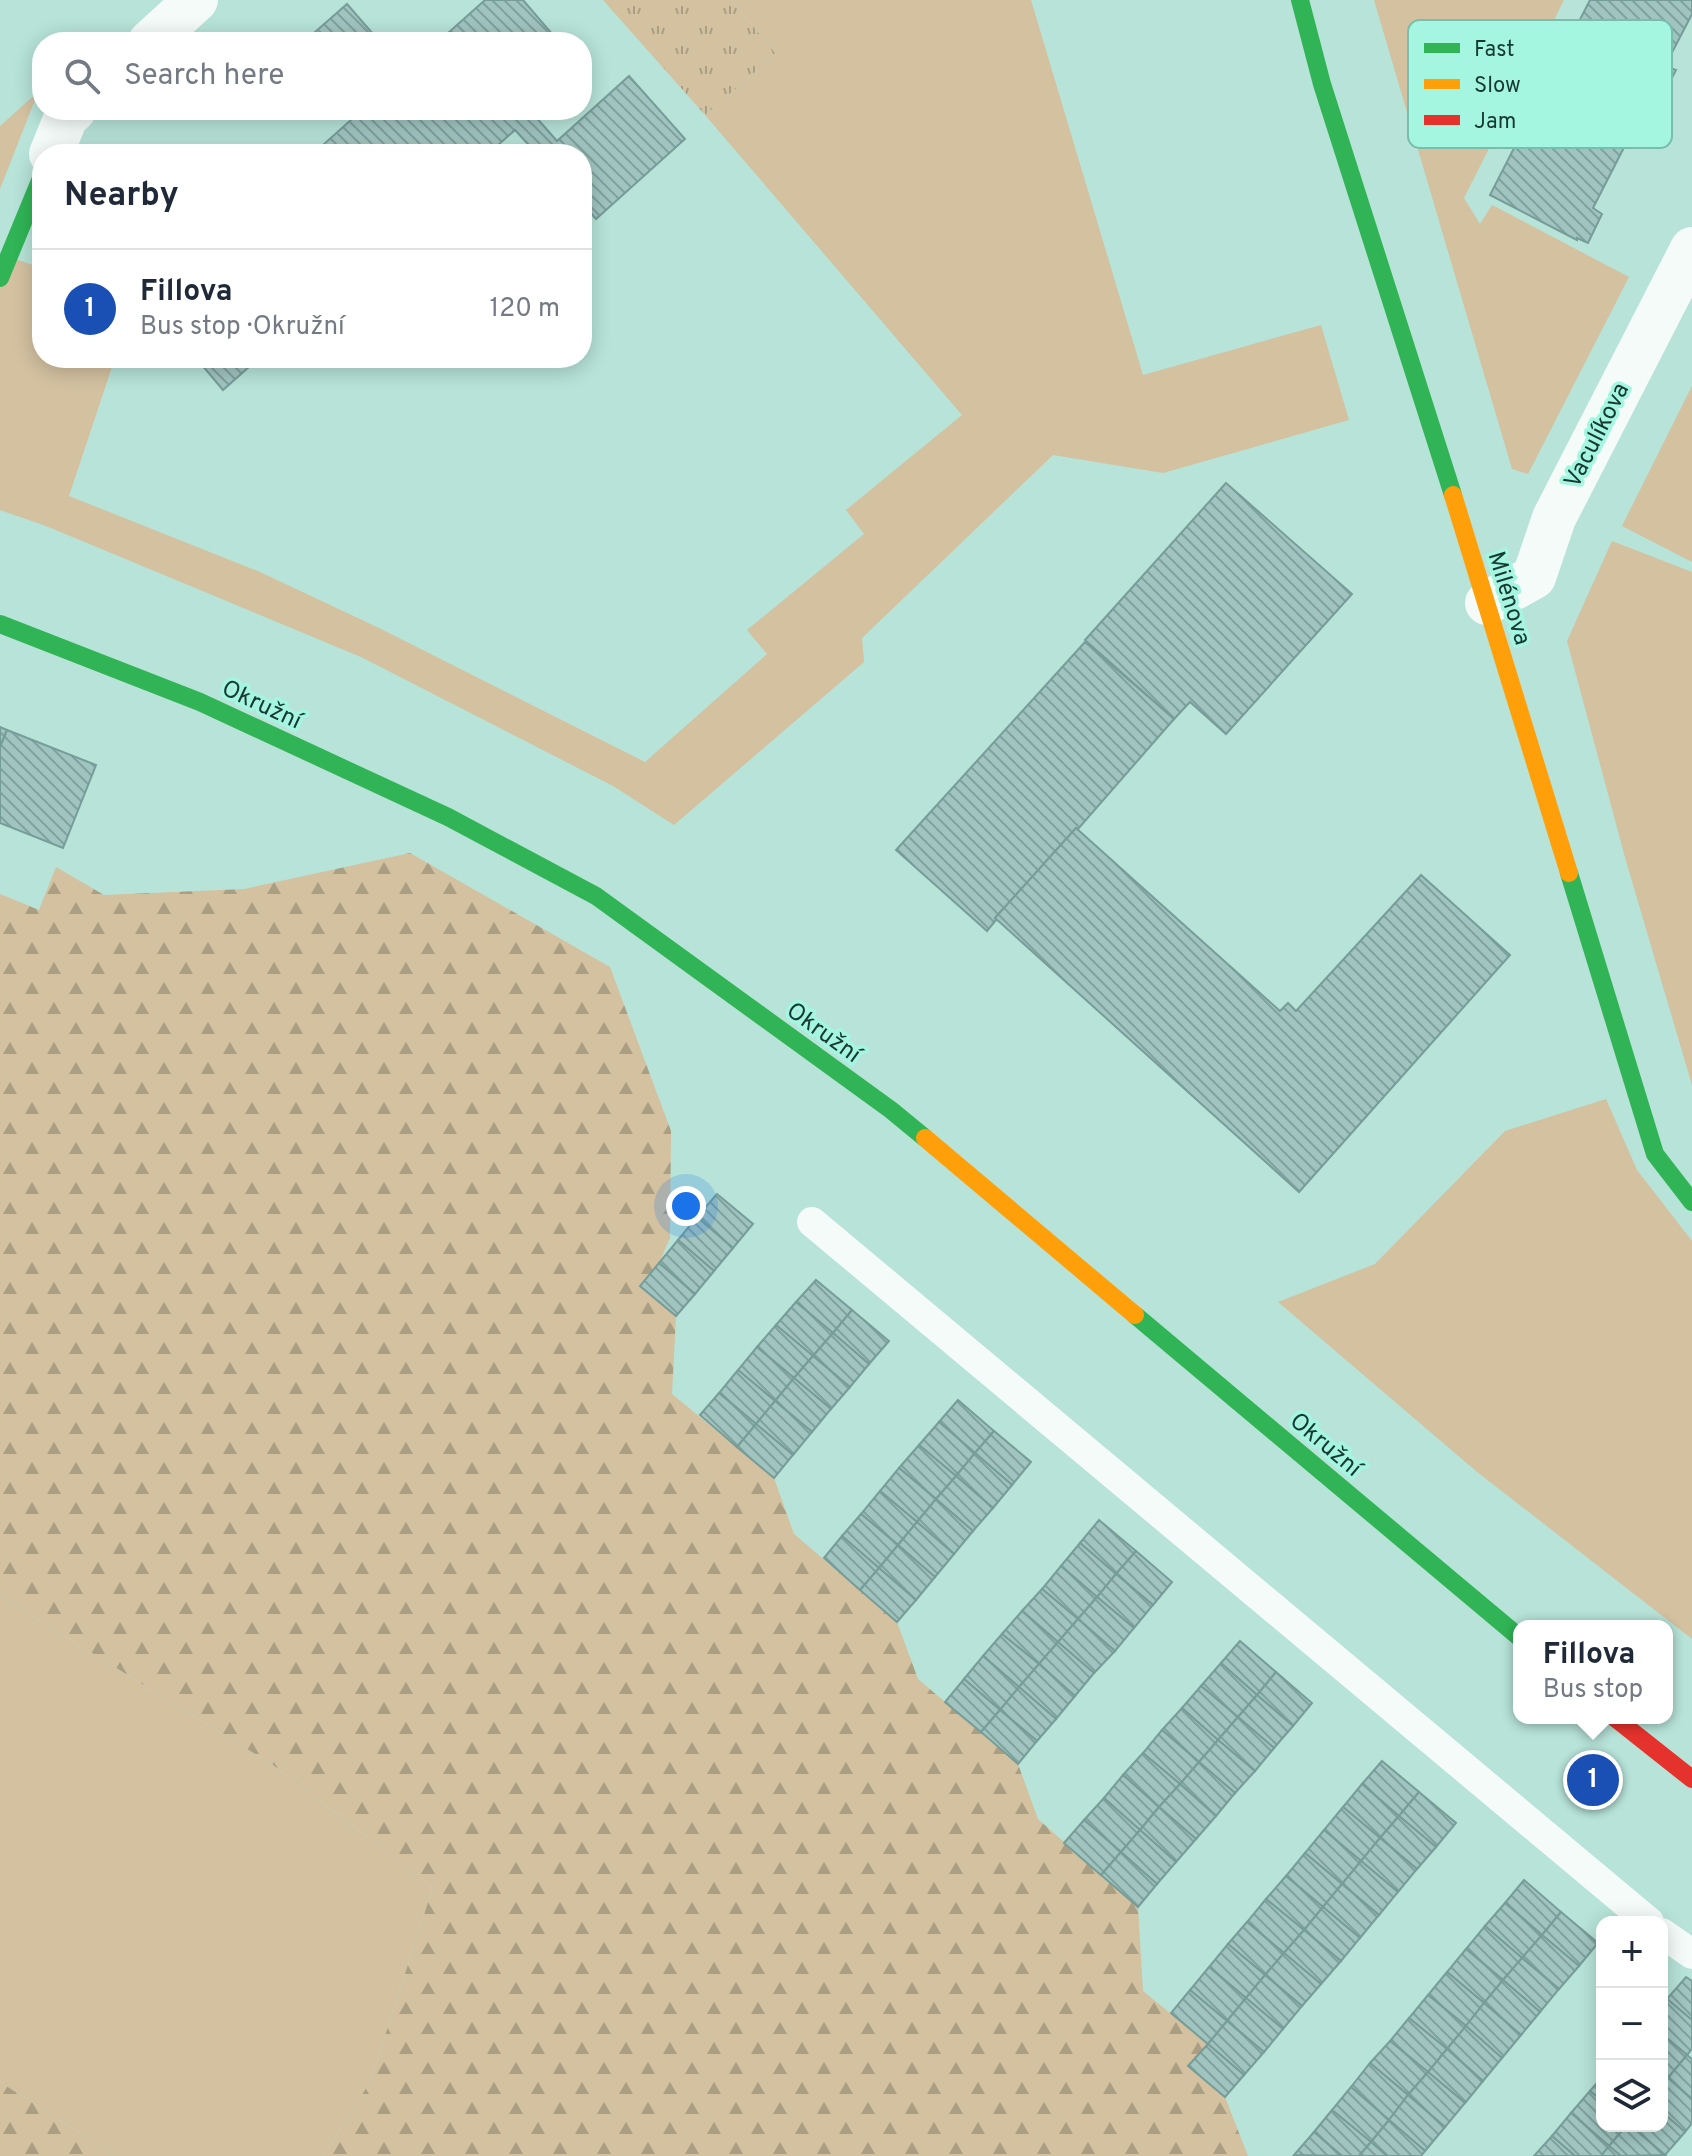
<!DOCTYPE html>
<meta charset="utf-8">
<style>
:root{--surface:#fff;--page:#f2f2f3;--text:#1f2937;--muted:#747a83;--line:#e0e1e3;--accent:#111827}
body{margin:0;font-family:Overpass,sans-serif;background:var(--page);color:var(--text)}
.controls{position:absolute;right:24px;bottom:24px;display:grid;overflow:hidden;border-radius:16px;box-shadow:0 4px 20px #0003}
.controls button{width:72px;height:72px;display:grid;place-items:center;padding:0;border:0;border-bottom:2px solid var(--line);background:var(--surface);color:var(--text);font:40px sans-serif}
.you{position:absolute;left:686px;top:1206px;width:28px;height:28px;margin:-20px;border:6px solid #fff;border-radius:50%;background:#1a73e8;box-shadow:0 0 0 12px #1a73e833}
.badge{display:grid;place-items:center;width:52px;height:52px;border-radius:50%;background:var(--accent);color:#fff;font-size:26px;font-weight:700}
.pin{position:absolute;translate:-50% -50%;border:4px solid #fff;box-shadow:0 2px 8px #0006}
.popup{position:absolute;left:1513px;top:1620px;width:160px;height:104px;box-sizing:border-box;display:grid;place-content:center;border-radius:16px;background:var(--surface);filter:drop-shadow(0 2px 6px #0005);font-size:26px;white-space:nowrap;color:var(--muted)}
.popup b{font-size:30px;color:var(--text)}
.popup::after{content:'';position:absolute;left:50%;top:100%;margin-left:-16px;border:16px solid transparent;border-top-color:var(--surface)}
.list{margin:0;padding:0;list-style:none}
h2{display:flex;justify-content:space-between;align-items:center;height:104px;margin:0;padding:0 32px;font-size:34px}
h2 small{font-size:26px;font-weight:400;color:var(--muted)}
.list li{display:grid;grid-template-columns:52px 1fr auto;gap:24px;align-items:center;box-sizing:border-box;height:120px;padding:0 32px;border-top:2px solid var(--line)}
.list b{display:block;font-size:30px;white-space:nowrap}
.list p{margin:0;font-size:26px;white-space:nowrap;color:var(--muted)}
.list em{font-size:26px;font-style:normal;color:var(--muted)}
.icon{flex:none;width:44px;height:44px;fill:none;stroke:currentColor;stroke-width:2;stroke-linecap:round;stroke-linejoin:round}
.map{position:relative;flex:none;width:1692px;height:2156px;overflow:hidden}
.search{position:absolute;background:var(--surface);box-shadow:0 4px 20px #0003;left:32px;top:32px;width:560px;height:88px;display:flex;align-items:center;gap:20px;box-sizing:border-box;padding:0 28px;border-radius:32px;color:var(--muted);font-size:30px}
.panel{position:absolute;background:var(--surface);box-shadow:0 4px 20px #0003;left:32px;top:144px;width:560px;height:224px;border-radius:32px}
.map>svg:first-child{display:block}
.grass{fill:#d3c1a0}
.forest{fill:url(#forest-firs)}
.park{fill:url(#park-tufts)}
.building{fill:url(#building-back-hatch);stroke:#779d98;stroke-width:2}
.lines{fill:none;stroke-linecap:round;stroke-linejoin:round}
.lane{stroke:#f4fbf9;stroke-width:30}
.street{stroke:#f4fbf9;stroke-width:44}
.fast{stroke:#30b455;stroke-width:18}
.slow{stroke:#ff9f0a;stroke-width:18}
.jam{stroke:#e5322d;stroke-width:18}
.labels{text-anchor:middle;stroke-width:7;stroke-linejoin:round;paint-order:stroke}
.street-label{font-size:24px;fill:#173931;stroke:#a4f6e1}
.key{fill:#a4f6e1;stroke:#7abdac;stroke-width:2}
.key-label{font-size:22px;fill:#173931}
</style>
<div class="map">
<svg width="1692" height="2156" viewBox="0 0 1692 2156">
<defs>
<pattern id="forest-firs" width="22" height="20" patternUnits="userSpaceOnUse" patternTransform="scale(2)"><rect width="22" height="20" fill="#d3c1a0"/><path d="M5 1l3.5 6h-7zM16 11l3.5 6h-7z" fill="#aa9e83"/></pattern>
<pattern id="park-tufts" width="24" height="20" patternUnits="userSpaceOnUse" patternTransform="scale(2)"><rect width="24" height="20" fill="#d3c1a0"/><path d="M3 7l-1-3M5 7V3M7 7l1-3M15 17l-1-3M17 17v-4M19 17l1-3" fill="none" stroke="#aa9e83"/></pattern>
<pattern id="building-back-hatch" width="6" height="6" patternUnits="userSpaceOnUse" patternTransform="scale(2)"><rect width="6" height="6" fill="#a0c5c0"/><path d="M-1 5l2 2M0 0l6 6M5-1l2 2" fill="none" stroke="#81a19d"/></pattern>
</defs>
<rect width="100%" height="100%" fill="#b7e3d8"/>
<g class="grass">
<path d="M731,0H1031L1143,375L1321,325L1349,420L1163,473L1053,455L862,638L864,662L674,825L613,786L361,657L46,526L0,510V254L42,268V358H115L69,496L260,572L379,628L645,762L767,654L747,630L864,534L846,510L962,415L705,115L776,54Z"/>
<path d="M1374,0H1564L1464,198L1480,224L1492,205L1629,277L1528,474L1512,469Z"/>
<path d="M38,92L0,189V126Z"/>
<path d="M1692,386V562L1622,526Z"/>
<path d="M1612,541L1692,572V1085L1626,861L1567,641Z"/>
<path d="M1606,1099L1637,1170L1692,1241V1639L1476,1471L1278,1302L1375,1264L1505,1131Z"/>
<path d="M0,1596L273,1765L433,1887L370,2082L323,2156H116L0,2082Z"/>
</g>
<g class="forest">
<path d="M410,853L610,967L671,1131L670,1238L659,1263L640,1286L676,1316L672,1394L774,1478L794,1534L897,1622L918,1679L1018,1764L1038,1819L1138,1907L1143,1991L1208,2044L1189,2066L1225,2097L1248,2156H323L370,2082L433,1887L273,1765L0,1596V894L39,910L56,867L104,895L244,889Z"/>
<path d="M0,2082L116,2156H0Z"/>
</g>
<path class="park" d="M603,0H731L776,54L705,115Z"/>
<g class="building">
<path d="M485,0H523L559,42H438Z"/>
<path d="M1590,0H1692V14L1665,66L1676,70L1645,129L1636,124L1593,208L1602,214L1588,243L1577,238V240L1490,195Z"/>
<path d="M347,4L380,42H323L315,32Z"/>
<path d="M629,76L685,139L596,219L582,203V154H537L515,130L488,154H313L362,110H539L534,115L557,141Z"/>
<path d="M196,358H259L223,390Z"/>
<path d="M1226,483L1352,594L1226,734L1190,702L1174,719L1085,640Z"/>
<path d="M1085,642L1174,719L1078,829L1076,828L995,918L996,920L987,931L896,850Z"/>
<path d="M0,727L7,730L0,747Z"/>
<path d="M7,730L96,765L63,848L0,823V747Z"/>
<path d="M1076,828L1280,1011L1288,1003L1296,1011L1421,875L1510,955L1299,1192L995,918Z"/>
<path d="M717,1194L753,1224L733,1248L697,1217Z"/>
<path d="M697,1217L733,1248L714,1271L678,1240Z"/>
<path d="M678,1240L714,1271L695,1294L659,1263Z"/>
<path d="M659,1263L695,1294L676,1316L640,1286Z"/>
<path d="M816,1280L852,1310L833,1333L796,1302Z"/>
<path d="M796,1302L833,1333L813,1356L776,1325Z"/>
<path d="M852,1310L889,1341L869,1364L833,1333Z"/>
<path d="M776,1325L813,1356L794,1378L757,1347Z"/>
<path d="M833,1333L869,1364L850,1387L813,1356Z"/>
<path d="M757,1347L794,1378L775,1401L738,1370Z"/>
<path d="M813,1356L850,1387L831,1409L794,1378Z"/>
<path d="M738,1370L775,1401L756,1424L719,1393Z"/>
<path d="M794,1378L831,1409L812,1432L775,1401Z"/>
<path d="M719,1393L756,1424L737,1447L700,1415Z"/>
<path d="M958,1400L994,1431L975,1453L939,1422Z"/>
<path d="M775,1401L812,1432L793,1455L756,1424Z"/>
<path d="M939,1422L975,1453L956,1476L919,1445Z"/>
<path d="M756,1424L793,1455L774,1478L737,1447Z"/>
<path d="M994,1431L1031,1462L1012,1485L975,1453Z"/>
<path d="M919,1445L956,1476L936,1499L899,1468Z"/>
<path d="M975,1453L1012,1485L993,1508L956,1476Z"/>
<path d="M899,1468L936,1499L917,1522L880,1491Z"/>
<path d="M956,1476L993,1508L973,1531L936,1499Z"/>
<path d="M880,1491L917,1522L898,1545L861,1514Z"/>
<path d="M936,1499L973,1531L954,1554L917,1522Z"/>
<path d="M861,1514L898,1545L879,1568L842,1536Z"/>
<path d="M1099,1520L1136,1551L1116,1574L1080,1543Z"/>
<path d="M917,1522L954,1554L935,1577L898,1545Z"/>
<path d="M842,1536L879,1568L860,1590L824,1558Z"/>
<path d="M1080,1543L1116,1574L1097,1597L1061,1566Z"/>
<path d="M898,1545L935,1577L916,1600L879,1568Z"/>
<path d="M1136,1551L1172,1582L1153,1605L1116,1574Z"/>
<path d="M1061,1566L1097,1597L1078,1619L1042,1589Z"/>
<path d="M879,1568L916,1600L897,1622L860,1590Z"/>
<path d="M1116,1574L1153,1605L1134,1628L1097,1597Z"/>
<path d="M1042,1589L1078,1619L1058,1642L1022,1611Z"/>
<path d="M1097,1597L1134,1628L1115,1651L1078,1619Z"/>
<path d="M1022,1611L1058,1642L1039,1664L1002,1634Z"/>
<path d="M1078,1619L1115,1651L1094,1673L1058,1642Z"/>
<path d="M1002,1634L1039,1664L1019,1687L983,1656Z"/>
<path d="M1240,1641L1276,1672L1257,1695L1221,1663Z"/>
<path d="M1058,1642L1094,1673L1075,1696L1039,1664Z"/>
<path d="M983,1656L1019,1687L1000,1710L964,1679Z"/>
<path d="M1221,1663L1257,1695L1238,1717L1201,1686Z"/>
<path d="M1039,1664L1075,1696L1056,1719L1019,1687Z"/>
<path d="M1276,1672L1312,1703L1293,1726L1257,1695Z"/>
<path d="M964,1679L1000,1710L981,1732L945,1702Z"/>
<path d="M1201,1686L1238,1717L1218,1740L1182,1708Z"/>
<path d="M1019,1687L1056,1719L1037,1741L1000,1710Z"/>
<path d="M1257,1695L1293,1726L1274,1748L1238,1717Z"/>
<path d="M1182,1708L1218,1740L1199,1762L1162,1730Z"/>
<path d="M1000,1710L1037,1741L1018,1764L981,1732Z"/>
<path d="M1238,1717L1274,1748L1255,1771L1218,1740Z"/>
<path d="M1162,1730L1199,1762L1180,1784L1143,1753Z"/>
<path d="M1218,1740L1255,1771L1235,1793L1199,1762Z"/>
<path d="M1143,1753L1180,1784L1159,1807L1123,1775Z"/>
<path d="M1382,1761L1419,1792L1399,1816L1362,1784Z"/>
<path d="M1199,1762L1235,1793L1216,1816L1180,1784Z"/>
<path d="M1123,1775L1159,1807L1140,1830L1104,1798Z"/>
<path d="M1180,1784L1216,1816L1196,1839L1159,1807Z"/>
<path d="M1362,1784L1399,1816L1380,1838L1343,1807Z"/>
<path d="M1419,1792L1456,1823L1436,1847L1399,1816Z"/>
<path d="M1104,1798L1140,1830L1121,1852L1084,1820Z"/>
<path d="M1159,1807L1196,1839L1176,1862L1140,1830Z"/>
<path d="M1343,1807L1380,1838L1361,1861L1324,1830Z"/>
<path d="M1399,1816L1436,1847L1417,1869L1380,1838Z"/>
<path d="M1084,1820L1121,1852L1101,1875L1064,1843Z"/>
<path d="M1140,1830L1176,1862L1157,1884L1121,1852Z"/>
<path d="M1324,1830L1361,1861L1342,1884L1305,1853Z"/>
<path d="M1380,1838L1417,1869L1398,1892L1361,1861Z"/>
<path d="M1121,1852L1157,1884L1138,1907L1101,1875Z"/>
<path d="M1305,1853L1342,1884L1323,1907L1286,1876Z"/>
<path d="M1361,1861L1398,1892L1379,1915L1342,1884Z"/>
<path d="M1286,1876L1323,1907L1304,1930L1266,1899Z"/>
<path d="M1524,1880L1561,1912L1542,1935L1505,1903Z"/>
<path d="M1342,1884L1379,1915L1360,1938L1323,1907Z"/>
<path d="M1266,1899L1304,1930L1284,1953L1247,1922Z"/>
<path d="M1505,1903L1542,1935L1522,1958L1485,1926Z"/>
<path d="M1323,1907L1360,1938L1341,1961L1304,1930Z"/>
<path d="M1561,1912L1598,1943L1579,1966L1542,1935Z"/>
<path d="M1247,1922L1284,1953L1265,1975L1228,1944Z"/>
<path d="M1485,1926L1522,1958L1503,1980L1466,1949Z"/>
<path d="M1304,1930L1341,1961L1321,1984L1284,1953Z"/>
<path d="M1542,1935L1579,1966L1559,1989L1522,1958Z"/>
<path d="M1228,1944L1265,1975L1246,1998L1209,1967Z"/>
<path d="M1466,1949L1503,1980L1484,2003L1447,1972Z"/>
<path d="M1284,1953L1321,1984L1302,2006L1265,1975Z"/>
<path d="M1522,1958L1559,1989L1540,2012L1503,1980Z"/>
<path d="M1209,1967L1246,1998L1227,2021L1190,1990Z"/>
<path d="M1447,1972L1484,2003L1466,2026L1428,1995Z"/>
<path d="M1265,1975L1302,2006L1283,2029L1246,1998Z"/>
<path d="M1686,1977L1692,1981V2020L1667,1999Z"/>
<path d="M1503,1980L1540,2012L1521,2035L1484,2003Z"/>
<path d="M1190,1990L1227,2021L1208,2044L1171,2013Z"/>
<path d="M1428,1995L1466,2026L1447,2049L1409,2018Z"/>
<path d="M1246,1998L1283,2029L1264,2052L1227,2021Z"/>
<path d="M1667,1999L1692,2020V2049L1687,2055L1662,2034V2005Z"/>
<path d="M1484,2003L1521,2035L1502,2058L1466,2026Z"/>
<path d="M1409,2018L1447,2049L1428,2072L1390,2041Z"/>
<path d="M1227,2021L1264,2052L1244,2075L1208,2044Z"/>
<path d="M1466,2026L1502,2058L1483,2081L1447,2049Z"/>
<path d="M1662,2034L1687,2055L1668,2078L1662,2073Z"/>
<path d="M1390,2041L1428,2072L1408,2095L1370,2063Z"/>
<path d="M1208,2044L1244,2075L1225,2097L1188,2066Z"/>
<path d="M1447,2049L1483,2081L1465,2103L1428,2072Z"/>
<path d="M1687,2055L1692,2059V2099L1668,2078Z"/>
<path d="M1370,2063L1408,2095L1389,2120L1351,2087Z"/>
<path d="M1428,2072L1465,2103L1445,2127L1408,2095Z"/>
<path d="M1602,2077V2101L1590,2091Z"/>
<path d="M1668,2078L1692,2099V2123L1685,2132L1662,2112V2085Z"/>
<path d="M1351,2087L1389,2120L1371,2142L1332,2110Z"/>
<path d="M1590,2091L1602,2101V2126H1626L1609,2146L1571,2113Z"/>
<path d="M1408,2095L1445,2127L1425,2151L1389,2120Z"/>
<path d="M1332,2110L1371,2142L1359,2156H1342L1314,2132Z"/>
<path d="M1662,2112L1685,2132L1665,2155L1631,2126H1662Z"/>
<path d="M1571,2113L1609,2146L1601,2156H1575L1552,2136Z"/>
<path d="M1389,2120L1425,2151L1421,2156H1387L1371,2142Z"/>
<path d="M1626,2126H1631L1665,2155L1621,2156L1609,2146Z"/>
<path d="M1314,2132L1342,2156L1294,2155Z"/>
<path d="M1552,2136L1575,2156H1534Z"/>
<path d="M1371,2142L1387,2156H1359Z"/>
<path d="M1609,2146L1621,2156H1601Z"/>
</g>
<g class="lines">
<g class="lane">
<path d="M812,1222L1649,1922"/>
<path d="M1662,1933L1692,1954"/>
</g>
<g class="street">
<path d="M150,42L196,0"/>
<path d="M51,154L66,117L74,110"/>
<path d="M1487,603L1534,577L1554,518L1692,249"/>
</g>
<g class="fast">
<path d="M1300,0L1322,84L1453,495"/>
<path d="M0,278L42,176"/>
<path d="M0,624L200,702L448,817L596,896L891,1110L925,1138"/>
<path d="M1569,873L1655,1154L1692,1202"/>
<path d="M1135,1315L1519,1637"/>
</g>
<g class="slow">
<path d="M1453,495L1569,873"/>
<path d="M925,1138L1135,1315"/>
</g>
<path class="jam" d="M1615,1718L1692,1779"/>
</g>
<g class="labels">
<g class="street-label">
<text transform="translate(1596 435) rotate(-63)" y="8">Vaculíkova</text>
<text transform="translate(1510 598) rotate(73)" y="8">Milénova</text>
<text transform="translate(262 704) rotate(25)" y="8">Okružní</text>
<text transform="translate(824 1032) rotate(36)" y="8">Okružní</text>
<text transform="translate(1326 1444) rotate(40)" y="8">Okružní</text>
</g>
</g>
<rect x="1408" y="20" width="264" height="128" rx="12" class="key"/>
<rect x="1424" y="43" width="36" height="10" fill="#30b455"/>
<rect x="1424" y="79" width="36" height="10" fill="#ff9f0a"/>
<rect x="1424" y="115" width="36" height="10" fill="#e5322d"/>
<g class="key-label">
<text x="1474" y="56">Fast</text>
<text x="1474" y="92">Slow</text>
<text x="1474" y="128">Jam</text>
</g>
</svg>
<div class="controls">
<button>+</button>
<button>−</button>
<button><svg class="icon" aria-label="layers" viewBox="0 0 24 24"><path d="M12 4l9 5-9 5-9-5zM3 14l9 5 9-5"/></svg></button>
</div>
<div class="you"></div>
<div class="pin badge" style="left:1593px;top:1780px;background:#1a4fb4">1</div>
<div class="popup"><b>Fillova</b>Bus stop</div>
<div class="search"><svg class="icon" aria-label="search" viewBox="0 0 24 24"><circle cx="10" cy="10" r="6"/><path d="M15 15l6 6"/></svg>Search here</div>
<section class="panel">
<h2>Nearby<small></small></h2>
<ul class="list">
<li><span class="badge" style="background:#1a4fb4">1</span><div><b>Fillova</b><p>Bus stop · Okružní</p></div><em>120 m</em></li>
</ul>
</section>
</div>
